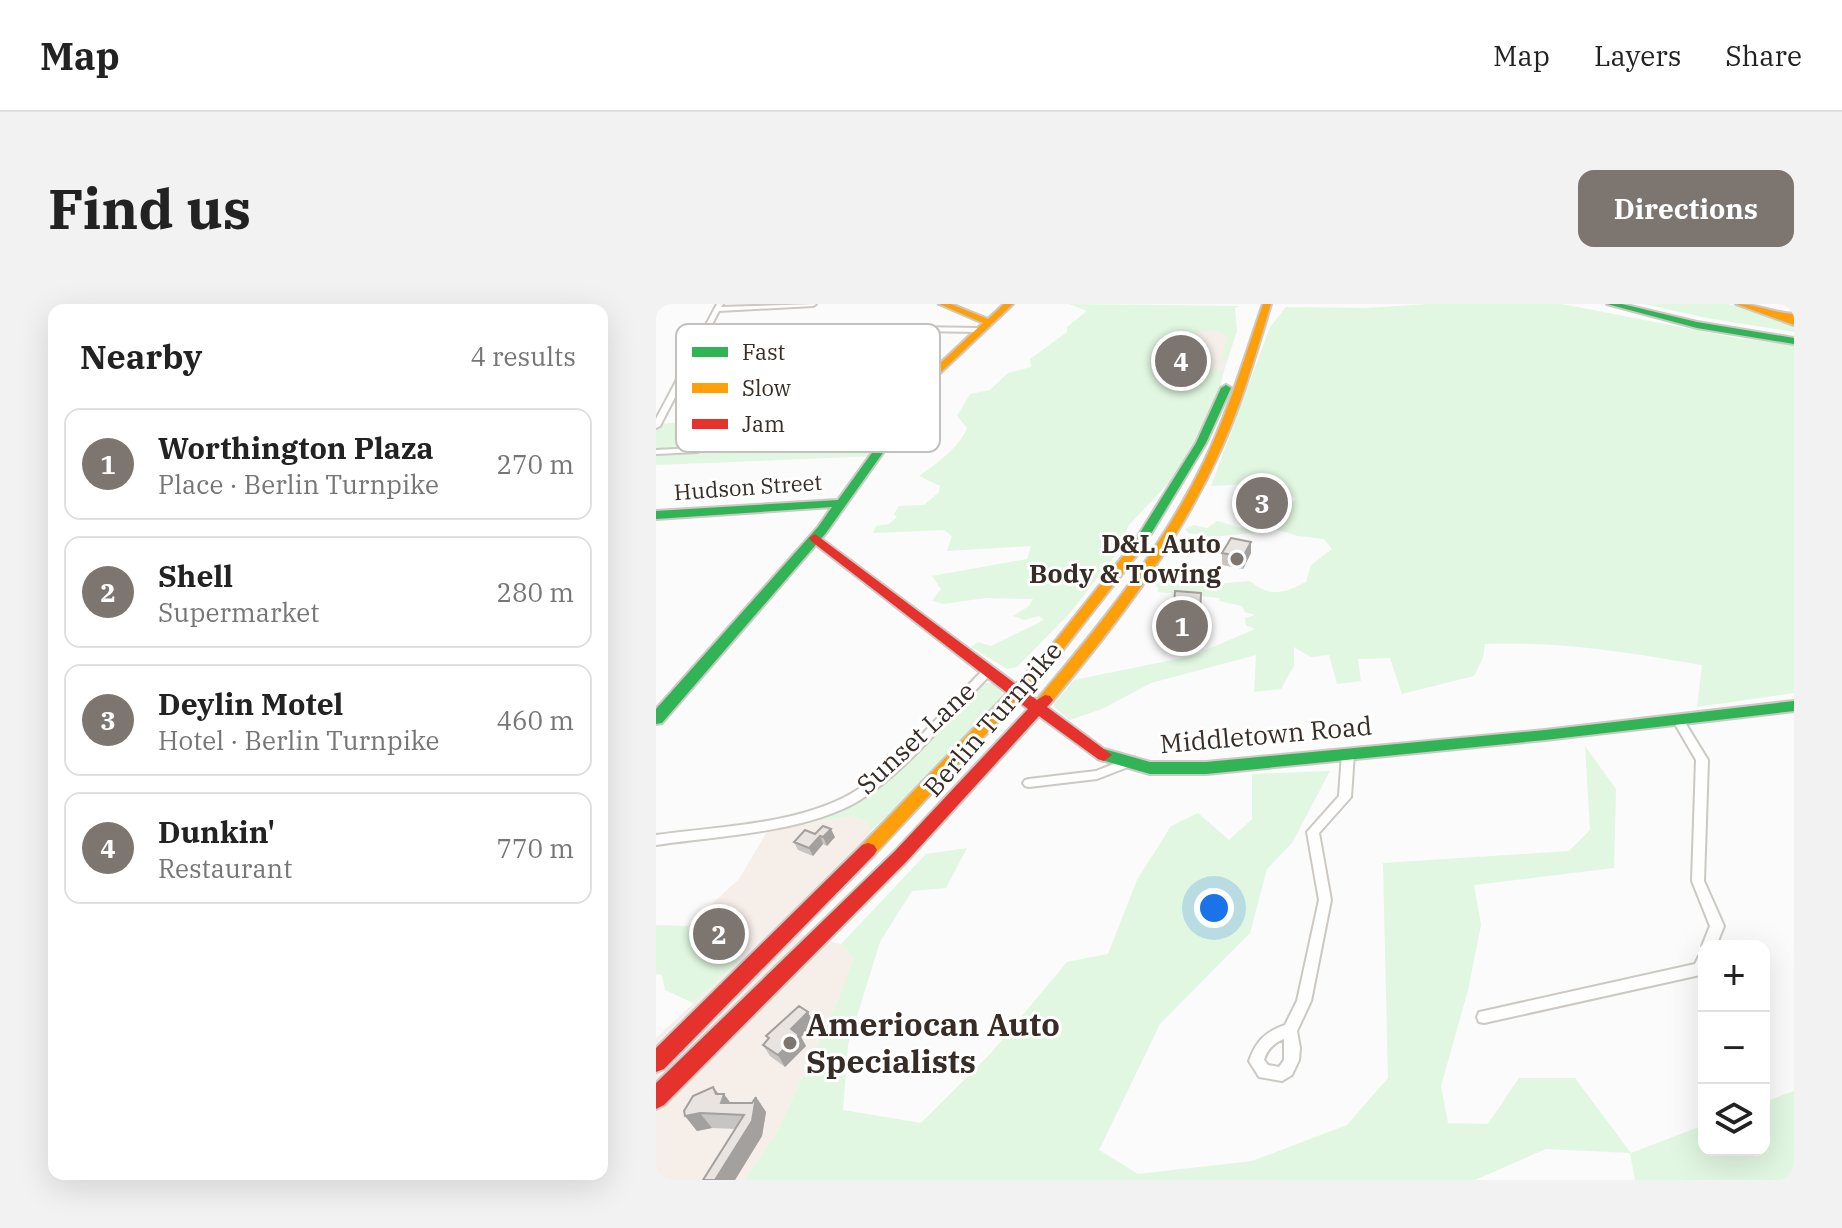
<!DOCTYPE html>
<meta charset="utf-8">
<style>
:root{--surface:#fff;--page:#f2f2f2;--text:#222;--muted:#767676;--line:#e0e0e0;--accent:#7c7570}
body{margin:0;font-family:"IBM Plex Serif",serif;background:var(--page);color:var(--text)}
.controls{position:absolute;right:24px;bottom:24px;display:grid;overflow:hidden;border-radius:16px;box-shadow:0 8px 32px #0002}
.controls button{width:72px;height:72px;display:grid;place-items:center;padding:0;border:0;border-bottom:2px solid var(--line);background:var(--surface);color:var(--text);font:40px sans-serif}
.you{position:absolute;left:558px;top:604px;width:28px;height:28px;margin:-20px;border:6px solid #fff;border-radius:50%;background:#1a73e8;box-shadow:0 0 0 12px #1a73e833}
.badge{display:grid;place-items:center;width:52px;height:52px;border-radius:50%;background:var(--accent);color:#fff;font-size:26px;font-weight:700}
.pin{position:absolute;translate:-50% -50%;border:4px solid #fff;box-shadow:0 2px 8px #0006}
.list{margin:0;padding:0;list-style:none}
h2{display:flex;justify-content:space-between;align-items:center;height:104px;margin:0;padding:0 32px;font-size:34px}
h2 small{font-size:26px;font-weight:400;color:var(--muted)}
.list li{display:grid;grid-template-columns:52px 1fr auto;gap:24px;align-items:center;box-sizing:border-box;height:112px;margin:0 16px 16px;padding:0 16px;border:2px solid var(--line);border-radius:16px}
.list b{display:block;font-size:30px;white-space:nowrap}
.list p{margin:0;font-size:26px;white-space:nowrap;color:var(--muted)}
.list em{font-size:26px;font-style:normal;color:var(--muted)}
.icon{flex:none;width:44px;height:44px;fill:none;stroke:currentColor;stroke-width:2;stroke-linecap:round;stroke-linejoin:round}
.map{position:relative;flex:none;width:1138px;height:876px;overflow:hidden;border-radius:16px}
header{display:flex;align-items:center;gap:48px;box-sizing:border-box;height:112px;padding:0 40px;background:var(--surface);border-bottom:2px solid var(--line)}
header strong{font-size:38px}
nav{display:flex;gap:44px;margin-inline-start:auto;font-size:28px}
.intro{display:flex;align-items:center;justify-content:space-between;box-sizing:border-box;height:192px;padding:0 48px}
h1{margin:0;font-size:56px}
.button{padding:20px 36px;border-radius:16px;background:var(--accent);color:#fff;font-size:28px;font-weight:700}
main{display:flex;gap:48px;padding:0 48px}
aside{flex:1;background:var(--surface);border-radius:16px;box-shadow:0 8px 32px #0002}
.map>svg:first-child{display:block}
.built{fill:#f6eee9}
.green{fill:#e1f7e1}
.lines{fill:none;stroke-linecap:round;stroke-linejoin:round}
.street-casing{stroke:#ccc8c4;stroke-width:4}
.fast-casing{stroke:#ccc8c4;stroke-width:4}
.slow-casing{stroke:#ccc8c4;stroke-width:4}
.jam-casing{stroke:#ccc8c4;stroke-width:4}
.street{fill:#fefefe;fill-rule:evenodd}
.fast{fill:#30b455;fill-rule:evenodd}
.slow{fill:#ff9f0a;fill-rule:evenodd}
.jam{fill:#e5322d;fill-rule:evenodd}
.wall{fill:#c8c4c1}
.shaded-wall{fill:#a3a09d}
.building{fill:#e9e4e0;stroke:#a3a09d;stroke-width:2}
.poi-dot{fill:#7c7570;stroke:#fff;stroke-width:3}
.labels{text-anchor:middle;stroke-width:6;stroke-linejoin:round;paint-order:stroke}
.far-street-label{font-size:22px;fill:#382d26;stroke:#fff}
.poi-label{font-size:26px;font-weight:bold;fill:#382d26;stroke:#fff;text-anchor:end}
.street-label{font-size:26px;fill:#382d26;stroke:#fff}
.near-poi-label{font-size:32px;font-weight:bold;fill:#382d26;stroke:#fff;text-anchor:start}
.key{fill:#fff;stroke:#c3c0be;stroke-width:2}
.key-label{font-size:22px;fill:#382d26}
</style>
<header>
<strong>Map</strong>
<nav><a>Map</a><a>Layers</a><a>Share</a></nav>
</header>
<div class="intro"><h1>Find us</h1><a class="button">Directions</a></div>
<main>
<aside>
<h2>Nearby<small>4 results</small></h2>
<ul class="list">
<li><span class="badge">1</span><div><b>Worthington Plaza</b><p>Place · Berlin Turnpike</p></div><em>270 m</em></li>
<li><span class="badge">2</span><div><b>Shell</b><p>Supermarket</p></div><em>280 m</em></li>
<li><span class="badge">3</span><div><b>Deylin Motel</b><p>Hotel · Berlin Turnpike</p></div><em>460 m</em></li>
<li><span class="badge">4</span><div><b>Dunkin'</b><p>Restaurant</p></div><em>770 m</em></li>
</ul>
</aside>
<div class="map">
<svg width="1138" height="876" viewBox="0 0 1138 876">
<rect width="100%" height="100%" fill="#fafbfa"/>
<g class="built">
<path d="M540,27H581L568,67L505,66L504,58L509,48Z"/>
<path d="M197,512L210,517L216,529L128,626L185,640L197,654L183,694L120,830L88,876H0V734L85,655L37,645L32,622L83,575L112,526Z"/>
</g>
<g class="green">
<path d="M413,0L584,2L579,4L581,27L571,56L548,59L564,58L572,32C551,17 517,36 504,58L505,66C526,68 547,60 568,67L562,91L522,169L472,222L465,244L413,310L361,363L351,365L315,343L322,338L335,342L388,316L383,312L368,316L357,312L373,302L377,295L329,294L288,300L276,297L285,285L276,272L371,255L375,242L291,247L296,232L288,226L217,229L220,222L233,220L241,213L238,210L243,202L268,201L283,188L284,182L263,172C280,160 303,144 311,124L301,112L314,90L334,86L352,69L375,63L374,55L411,28V23L431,7Z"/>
<path d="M773,0H906L1081,34L1138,41V389L1041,403L1046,361C972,348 904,337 829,340L827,354L818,372L746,390L734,354L702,355L705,377L681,380L673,351L655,353L638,343V362L625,385L598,388L600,351L495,379L446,405L414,416L399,404L398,399L418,376L536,352L599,325L590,321L589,314L599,311L589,308L586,302L563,297L564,294L502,288V284L496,277L500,272C528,286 564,279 594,277C614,294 629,289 650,278L655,261L676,245L668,235L642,232L622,226L557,233L532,229L529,225L538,221L551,224L561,217C568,218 574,221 580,223C598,228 630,208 639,195L625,178L555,182L614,23L630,3L710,4Z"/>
<path d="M988,0H1072L1138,21V28L1051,14Z"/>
<path d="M47,117L39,135L233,139L223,152L0,161V120Z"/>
<path d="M328,379H336L346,385L347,391L284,459L215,527L210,517L197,512L84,530L190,503L216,488L319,384Z"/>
<path d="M929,442L960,485L958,564L818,581L825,621L812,686L785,782L792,819L832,820L863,774H919L975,849L1048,821V846H1108V798L1138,787V876H979L974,849L890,845L819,876H88L120,830L183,694L197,654L185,640L270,550L311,544L290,584L256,587L224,638L192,741L187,806L265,819L335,749L411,658L452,650L481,576L515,522L542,509L573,536L596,515V470L674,467L636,539L611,565L594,629L504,720L443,846L482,870L596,857L691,821L732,774L727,559L913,547L934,526Z"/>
<path d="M0,621L32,622L37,645L85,655L37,699L9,686L6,671L0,670Z"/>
</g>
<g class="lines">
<defs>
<g id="street">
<path d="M61,0H67L65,3L160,0L157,2L63,7L53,26L198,22L323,24L326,26L323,28L198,26L51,30L32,68L171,63L180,60L189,65L176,71L166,67L30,72L4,122L0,124V115Z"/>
<path d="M39,144L43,146L42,148L0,150V146Z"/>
<path d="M331,365L336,368L335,370C295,411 246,473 197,500C142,529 61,532 0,541V531C60,523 132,521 187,494C236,470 288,405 327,366Z"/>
<path d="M1021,411L1025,412L1052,456L1048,577L1068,622L1060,642H1048V645L1046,642L1054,622L1036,577L1040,456L1016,415Z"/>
<path d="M692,445L698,449L695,493L663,529L675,596L655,697L641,727L644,744L643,756L636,771L626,777L603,773L593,757C600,737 609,728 629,721L641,697L663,596L651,528L683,492L686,449ZM628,735V756L623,763L612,761L608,756C611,745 618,739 628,735Z"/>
<path d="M468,456L472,457L474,460L472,463L441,475L373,483L369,482L367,479L369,476L373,475L440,467Z"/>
<path d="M1048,650V669L1044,671L828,719L823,718L821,713L823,708L828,707L1039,660L1043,652Z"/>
</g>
<g id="fast">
<path d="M951,0H966L1041,18L1138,34V40L1041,24Z"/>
<path d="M570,81L575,84L550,139L487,243H479L477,240L540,139L565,84Z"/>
<path d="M249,103L258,105L170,229L6,419L0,420V405L162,223L176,203L0,215V207L182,196Z"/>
<path d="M1138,397V407L889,436L550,470H494L442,455L440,451L448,445L494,458H550L889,426Z"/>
</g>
<g id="slow">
<path d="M283,0H295L332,15L348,0H357L282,71L257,107H249L248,105L276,67L327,19Z"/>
<path d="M607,0H615C599,53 584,106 560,156C518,246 457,324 394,400H384L381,396L384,392C446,319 507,243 549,156C573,106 589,52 607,0Z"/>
<path d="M1080,0C1100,0 1118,9 1138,10V21Z"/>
<path d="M483,236L489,240L487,243L399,356L218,551L212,553L206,551L203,546L206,541L389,350L479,237Z"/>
</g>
<g id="jam">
<path d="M159,230L381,396L389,391L394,392L397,396L391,403L456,451L448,457L442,455L383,412L251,557L8,801L0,805V779L239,547L372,405L155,237L153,234Z"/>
<path d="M212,539L218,541L221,546L218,551L8,765L0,768V744L206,541Z"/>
</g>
</defs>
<use href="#street" class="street-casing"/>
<use href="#fast" class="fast-casing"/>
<use href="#slow" class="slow-casing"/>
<use href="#jam" class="jam-casing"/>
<use href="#street" class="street"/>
<use href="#fast" class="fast"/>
<use href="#slow" class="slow"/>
<use href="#jam" class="jam"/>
</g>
<g class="wall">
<path d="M183,89L206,105L200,112H180L176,98Z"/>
<path d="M593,181L623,193L601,199L593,192Z"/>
<path d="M595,238V249L587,265L566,261V249Z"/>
<path d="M545,289V312L548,313V339H530V342L513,339L512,323L517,312Z"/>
<path d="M159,530L179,533L171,542L167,540L157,552L142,546L138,538Z"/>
<path d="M158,720L145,733L150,742L129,763L114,752L107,741L112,735L110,732Z"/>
<path d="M57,783L63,790L74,799H96L100,793L110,808L106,832L79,876H47L80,825L56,824L41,827L29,812Z"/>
</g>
<g class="shaded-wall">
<path d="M202,91L206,105L200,112L196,98Z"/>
<path d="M624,182L623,193L601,199V188Z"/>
<path d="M595,238V249L587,265V253Z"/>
<path d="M175,525L179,533L171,542L167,533Z"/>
<path d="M164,532L167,540L157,552L153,544Z"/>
<path d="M152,708L158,720L145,733L150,742L129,763L122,751L135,725Z"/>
<path d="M57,783L66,795L68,790L79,805L74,810L60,790Z"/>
<path d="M100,793L110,808L106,832L79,876H59Z"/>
<path d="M44,809L56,824L41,827L29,812Z"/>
</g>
<g class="building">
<path d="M616,175L624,182L601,188L593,181Z"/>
<path d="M575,234L595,238L587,253L566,249Z"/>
<path d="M519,287L545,289L544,312L548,313L547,323H530V326L512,323L513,312H517Z"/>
<path d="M167,522L175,525L167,533L164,532L153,544L138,538L149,526L159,530Z"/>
<path d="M143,702L152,708L135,725L143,731L122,751L107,741L113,734L110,732Z"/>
<path d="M57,783L60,790H68L65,799H96L100,793L96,817L59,876H47L88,811L44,809L29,812L28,807L37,792Z"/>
</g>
<g class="poi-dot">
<circle cx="581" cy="255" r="8"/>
<circle cx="134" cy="739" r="8"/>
</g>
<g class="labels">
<g class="far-street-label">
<text transform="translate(92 183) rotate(-4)" y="8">Hudson Street</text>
</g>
<g class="poi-label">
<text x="565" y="249">D&amp;L Auto<tspan x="565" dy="30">Body &amp; Towing</tspan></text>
</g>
<g class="street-label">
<text transform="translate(337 415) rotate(-49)" y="9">Berlin Turnpike</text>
<text transform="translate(610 431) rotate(-5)" y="9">Middletown Road</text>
<text transform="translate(260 434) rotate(-43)" y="9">Sunset Lane</text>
</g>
<g class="near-poi-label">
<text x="150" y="732">Ameriocan Auto<tspan x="150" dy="37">Specialists</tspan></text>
</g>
</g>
<rect x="20" y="20" width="264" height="128" rx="12" class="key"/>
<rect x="36" y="43" width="36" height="10" fill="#30b455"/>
<rect x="36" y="79" width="36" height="10" fill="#ff9f0a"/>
<rect x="36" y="115" width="36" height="10" fill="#e5322d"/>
<g class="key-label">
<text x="86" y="56">Fast</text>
<text x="86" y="92">Slow</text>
<text x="86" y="128">Jam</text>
</g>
</svg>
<div class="controls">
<button>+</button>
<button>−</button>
<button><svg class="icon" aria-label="layers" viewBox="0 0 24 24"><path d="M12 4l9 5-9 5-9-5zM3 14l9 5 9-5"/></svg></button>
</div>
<div class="you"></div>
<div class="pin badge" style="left:526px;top:322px">1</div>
<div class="pin badge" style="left:63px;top:630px">2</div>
<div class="pin badge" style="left:606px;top:199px">3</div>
<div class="pin badge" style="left:525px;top:57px">4</div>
</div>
</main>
